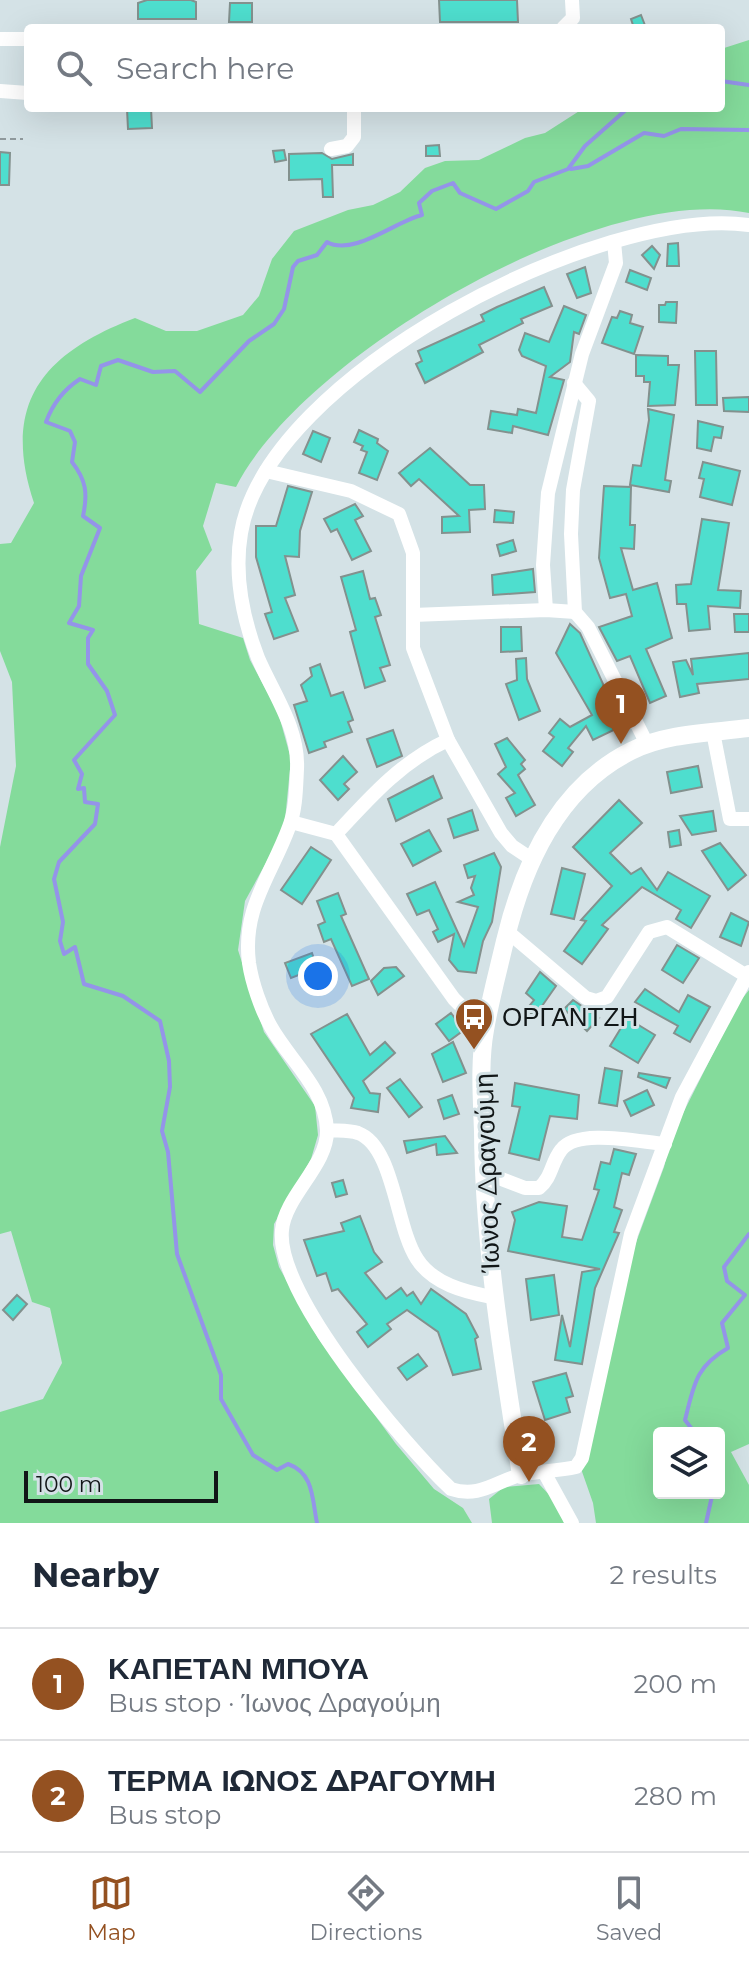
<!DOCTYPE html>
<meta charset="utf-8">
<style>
:root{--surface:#fff;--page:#f2f2f3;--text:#1f2937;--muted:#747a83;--line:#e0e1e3;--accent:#945121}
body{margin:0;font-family:Montserrat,sans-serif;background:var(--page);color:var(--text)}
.controls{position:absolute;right:24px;bottom:24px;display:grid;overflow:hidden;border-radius:8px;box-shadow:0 8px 32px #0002}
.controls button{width:72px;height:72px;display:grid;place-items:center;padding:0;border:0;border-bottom:2px solid var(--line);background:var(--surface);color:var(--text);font:40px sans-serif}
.scale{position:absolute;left:24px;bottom:20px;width:194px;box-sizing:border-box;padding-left:8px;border:4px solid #111617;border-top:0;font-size:22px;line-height:28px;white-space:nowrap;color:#111617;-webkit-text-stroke:6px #d4e2e6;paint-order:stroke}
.you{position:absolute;left:318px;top:976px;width:28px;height:28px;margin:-20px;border:6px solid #fff;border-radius:50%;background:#1a73e8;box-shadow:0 0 0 12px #1a73e833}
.badge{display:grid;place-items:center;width:52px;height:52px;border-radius:50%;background:var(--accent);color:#fff;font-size:26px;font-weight:700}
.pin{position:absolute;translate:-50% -66px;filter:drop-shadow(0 2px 4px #0008)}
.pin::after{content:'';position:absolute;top:42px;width:28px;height:24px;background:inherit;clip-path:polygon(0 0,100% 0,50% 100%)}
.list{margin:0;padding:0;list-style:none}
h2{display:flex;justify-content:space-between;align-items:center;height:104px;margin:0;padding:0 32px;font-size:34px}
h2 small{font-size:26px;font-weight:400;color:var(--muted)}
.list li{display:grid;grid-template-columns:52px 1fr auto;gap:24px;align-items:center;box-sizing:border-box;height:112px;padding:0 32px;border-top:2px solid var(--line)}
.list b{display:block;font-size:30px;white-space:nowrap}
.list p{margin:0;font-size:26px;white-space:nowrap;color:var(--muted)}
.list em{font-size:26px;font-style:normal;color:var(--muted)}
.icon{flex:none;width:44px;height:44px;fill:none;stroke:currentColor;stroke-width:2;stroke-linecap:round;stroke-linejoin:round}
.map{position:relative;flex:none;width:749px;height:1523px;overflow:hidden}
.search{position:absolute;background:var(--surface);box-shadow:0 8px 32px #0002;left:24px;right:24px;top:24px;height:88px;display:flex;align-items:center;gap:20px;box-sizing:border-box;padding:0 28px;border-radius:8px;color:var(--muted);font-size:30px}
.sheet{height:328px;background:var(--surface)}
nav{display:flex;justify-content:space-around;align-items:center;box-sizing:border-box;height:112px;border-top:2px solid var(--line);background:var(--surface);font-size:22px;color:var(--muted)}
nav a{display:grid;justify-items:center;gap:4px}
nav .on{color:var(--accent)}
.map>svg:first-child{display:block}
.green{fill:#84db9b;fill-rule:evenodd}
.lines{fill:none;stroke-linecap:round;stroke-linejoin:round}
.stream{stroke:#9494e9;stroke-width:4}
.building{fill:#4edece;stroke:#83918e;stroke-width:2}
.path{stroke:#8f999c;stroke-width:2;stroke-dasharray:6 4;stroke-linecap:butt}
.minor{stroke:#fff;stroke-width:14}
.tertiary{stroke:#fff;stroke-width:18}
.labels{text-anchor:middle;stroke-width:6;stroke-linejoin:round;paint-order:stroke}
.poi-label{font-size:26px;fill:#111617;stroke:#d4e2e6;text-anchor:start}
.street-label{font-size:26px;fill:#111617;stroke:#d4e2e6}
</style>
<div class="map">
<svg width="749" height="1523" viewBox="0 0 749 1523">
<rect width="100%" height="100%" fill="#d4e2e6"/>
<g class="green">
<path d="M749,40V213C601,181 303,355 236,487L216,483L203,526L212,550L196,571L199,624L243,638L250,660L278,712L291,759L284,830L245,901L238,950L264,1032L315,1106L318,1135L311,1159L274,1224L273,1245L279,1267L318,1338L396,1444L434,1489L463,1508L472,1523H0V1412L43,1399L62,1363L50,1308L32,1302L11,1231L0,1234V847L16,766L12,682L0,651V544L11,543L34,503C0,401 46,352 135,318L166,331H197L243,315L259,296L272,259L294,231L348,210L373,205L400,192L425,168L445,161L479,160L525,138L545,133L584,108H721V49Z"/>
<path d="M749,990V1444L731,1452L749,1485V1523H596L593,1503L579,1463L624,1275L664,1167L671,1137L738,1004ZM659,1433H719V1493H659Z"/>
<path d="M539,1484L556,1502L564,1523H492L489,1499L504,1487Z"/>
</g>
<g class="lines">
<g class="stream">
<path d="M721,81L749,85"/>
<path d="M571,169L588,166L644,133L664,136L681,129L749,130"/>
<path d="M695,1433L685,1420C694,1385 695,1367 728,1348L722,1323L745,1295L727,1281L724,1267L749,1234"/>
<path d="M317,1523C312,1499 314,1473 288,1464L277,1470L253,1455L221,1399V1375L177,1254L168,1152L162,1131L170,1087L169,1061L160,1021L123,996L84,984L75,947L64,954L60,941L63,922L54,879L59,862L95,824L98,804L85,802L84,788L78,789L82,774L74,760L115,715L107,691L88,664V638L93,630L69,623L79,606L81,576L100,528L83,516C88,493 86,480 72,462L75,442L70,431L46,422C53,403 63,390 80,379L96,385L101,366L118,360L153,372L175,371L200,392L249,341L274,324L284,309L293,267L298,261L317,255L327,242C353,257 396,221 422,215L419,203L432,191L453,183L460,193L496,209L528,191L534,182L568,169L585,146L628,108"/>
<path d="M706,1523L712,1496L708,1493"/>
</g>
</g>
<g class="building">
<path d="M147,0H191L196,2V19H138V3Z"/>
<path d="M439,0H517L518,22H440Z"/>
<path d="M230,3H252V22H229Z"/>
<path d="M641,15L646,28H634L631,19Z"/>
<path d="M140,108H151L152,128L128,129L127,109Z"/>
<path d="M439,145L440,156H426V146Z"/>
<path d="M284,150L286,160L275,162L273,151Z"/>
<path d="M0,152L10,153L9,185H0Z"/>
<path d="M322,153L332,159L353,154V165H332L333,197H323L322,179L289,180V154Z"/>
<path d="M678,243L679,266H667L668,244Z"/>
<path d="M652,246L660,255L654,269L642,255Z"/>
<path d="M585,267L591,293L577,298L567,274Z"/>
<path d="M630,270L651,278L647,290L626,282Z"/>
<path d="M544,287L552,306L521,319L523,323L479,345L483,352L425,383L416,364L422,361L418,351L484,321L481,315L497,307Z"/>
<path d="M666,302H677L676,323L659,322V305H665Z"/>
<path d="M564,306L586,315L579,334L574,332L570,362L550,377L564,380L548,435L513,426L512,433L488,429L491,411L517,415L518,409L536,413L546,366L522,356L519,350L525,333L549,342Z"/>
<path d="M620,311L632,315L630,323L643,327L634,354L602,343L612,317L617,318Z"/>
<path d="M695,351H716L717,405H696Z"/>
<path d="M636,355L668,356V365H679L675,405L648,406L650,382H644V376H636Z"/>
<path d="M749,397V412L724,411L723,398Z"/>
<path d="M648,409L674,415L665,480L671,481L669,492L630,485L633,465L641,466L649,420Z"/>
<path d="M698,421L723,427L721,438L714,437L711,451L697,448Z"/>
<path d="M359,430L378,439L377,443L388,451L377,480L359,473L367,452L361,450L363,446L354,442Z"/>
<path d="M313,431L330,438L321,462L303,454Z"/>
<path d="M430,448L470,485H484L485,509L469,510L470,532L442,533V517L459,516L419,479L411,486L399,473Z"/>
<path d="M703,462L740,471L732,505L700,497L704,479L699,478Z"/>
<path d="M288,486L312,492L300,531L299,557L285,556L295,595L285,598L298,631L274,639L265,614L272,612L256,557V526H276Z"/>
<path d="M604,486L631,487L630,525H635L634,549L621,548L633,590L657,583L672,638L646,649L666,696L650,703L630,656L617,661L599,627L632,616L626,594L610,598L599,558Z"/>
<path d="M355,504L363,516L355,520L371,551L352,560L337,529L331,532L324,519Z"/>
<path d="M495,510L514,512L513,523L494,522Z"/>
<path d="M702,519L729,523L718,590L741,591L740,608L708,606L710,629L689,631L686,604H677L676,585L691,584Z"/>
<path d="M513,540L516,551L500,556L497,545Z"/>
<path d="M533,569L535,592L493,595L492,575Z"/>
<path d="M363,571L370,599L375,598L381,615L375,617L390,665L380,668L385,681L365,688L350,632L356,630L341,577Z"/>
<path d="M734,614H749V632H735Z"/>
<path d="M570,624L580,633L622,726L593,740L586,726L568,748L573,752L562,766L543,751L554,737L549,733L560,719L570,727L592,715L556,653Z"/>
<path d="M501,627H521L522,651L501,652Z"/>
<path d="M749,653V679L697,684L699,693L680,697L673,662L686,660L693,675L691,659Z"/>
<path d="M526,658L527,679L540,711L519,720L506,684L517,680L516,659Z"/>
<path d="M320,664L331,696L343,692L353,720L348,722L352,732L324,742L326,747L309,753L294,705L307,701L301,685L312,676L310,668Z"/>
<path d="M393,730L402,756L377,767L367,739Z"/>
<path d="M507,738L525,760L521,764L525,769L518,775L535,805L516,816L506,798L515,793L498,774L506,767L495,744Z"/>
<path d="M343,756L357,772L344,784L349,789L338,800L320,780Z"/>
<path d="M698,766L702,787L671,793L667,772Z"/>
<path d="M433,776L442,798L396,821L388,799Z"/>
<path d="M619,800L642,823L610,853L631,874L641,868L657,890L668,872L710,896L691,928L676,919L681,910L642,887L602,925L608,929L582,964L564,951L586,921L581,920L612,886L573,847Z"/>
<path d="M472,810L478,830L454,838L448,819Z"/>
<path d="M713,811L716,831L692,835L680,816Z"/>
<path d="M429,830L441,851L413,866L401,844Z"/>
<path d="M679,830L681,845L670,847L668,832Z"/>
<path d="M720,843L746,875L728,890L702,851Z"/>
<path d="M311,847L331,860L302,904L281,890Z"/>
<path d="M494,853L501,867L492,922L483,941L476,973L458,971L449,960L454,934L438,942L433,932L438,929L429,910L417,915L407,894L435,882L464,946L478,907L458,902L474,895L471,888L475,876L468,878L464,865Z"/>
<path d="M562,868L585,874L574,919L551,914Z"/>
<path d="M338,893L346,914L341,916L369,979L352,986L331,939L324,942L318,925L325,922L317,901Z"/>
<path d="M731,913L749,922L741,946L720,937Z"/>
<path d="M677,945L699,958L683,983L662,970Z"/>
<path d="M312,953L317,968L291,978L285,963Z"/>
<path d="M396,967L404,976L378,995L371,981L384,968Z"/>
<path d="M540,972L556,986L535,1016L526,1010L534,1000L526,993Z"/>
<path d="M645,989L679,1012L688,995L710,1007L690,1042L674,1033L678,1026L635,1002Z"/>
<path d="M573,1000L599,1018L587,1031L564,1009Z"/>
<path d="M451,1013L464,1030L449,1041L436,1024Z"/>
<path d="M347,1014L370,1055L385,1042L395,1053L363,1081L370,1093L380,1094L378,1112L351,1108L354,1098L311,1034Z"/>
<path d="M627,1018L655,1035L638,1063L610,1046Z"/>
<path d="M453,1042L466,1073L443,1082L432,1054Z"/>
<path d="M605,1068L622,1071L617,1106L599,1103Z"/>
<path d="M639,1073L670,1078L666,1088L638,1077Z"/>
<path d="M400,1079L422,1107L409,1117L387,1088Z"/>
<path d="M515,1083L579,1095L577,1119L550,1116L539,1160L509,1153L520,1107L512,1106Z"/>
<path d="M647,1090L654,1105L631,1116L624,1101Z"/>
<path d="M452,1095L459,1114L444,1119L438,1100Z"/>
<path d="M445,1136L457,1153L437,1155L436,1144L407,1153L404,1141Z"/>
<path d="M614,1149L636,1154L629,1175L622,1173L614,1207L622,1210L614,1232L619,1233L595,1288L582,1364L555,1360L562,1315L570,1347L582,1272L600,1269L508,1251L515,1220L512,1212L539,1202L567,1206L562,1237L582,1240L599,1190L594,1189L601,1162L610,1164Z"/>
<path d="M343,1180L347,1194L336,1197L332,1183Z"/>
<path d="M360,1216L374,1252L382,1262L365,1273L386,1299L401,1288L407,1296L413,1292L421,1304L431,1289L466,1314L478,1337L475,1339L481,1369L453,1375L438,1332L407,1310L387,1324L391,1329L368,1347L357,1332L367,1324L338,1289L332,1291L326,1273L317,1276L304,1240L344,1231L341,1223Z"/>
<path d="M554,1275L559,1315L531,1320L526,1279Z"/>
<path d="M17,1295L27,1304L13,1320L3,1310Z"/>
<path d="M418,1354L427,1366L407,1380L398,1368Z"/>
<path d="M566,1373L573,1396L566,1398L570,1412L545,1420L533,1382Z"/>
</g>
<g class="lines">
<path class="path" d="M0,139H23"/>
<g class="minor">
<path d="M563,28L573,18L572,0"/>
<path d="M0,39H28"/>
<path d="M0,91L28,93"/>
<path d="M331,149L347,146L354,137V108"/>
<path d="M749,225C603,204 267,375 241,533C234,574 243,619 258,658C273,693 299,728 297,769C296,788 296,809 289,827C271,876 242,908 249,963C252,983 261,1009 271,1027C290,1061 325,1088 327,1130C328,1165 285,1196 282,1230C275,1294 404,1444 451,1489C480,1499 497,1480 524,1474C541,1471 559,1471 576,1467L582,1458L631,1234L682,1097L749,972"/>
<path d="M574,383L589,401L573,490L571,534L575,612L588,627L647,744"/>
<path d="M266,471L351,491L399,514L413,553V648L448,740L501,833L512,846L530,858"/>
<path d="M546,610L543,565L548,493L582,354L616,263L614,242"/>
<path d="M413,615L546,610L575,612"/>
<path d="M713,732L730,819H749"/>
<path d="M291,822L336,834L454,999L472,1017L486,1023"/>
<path d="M336,834C370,797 402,761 448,740"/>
<path d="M507,931L586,998L596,1001L607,997L649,932L667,927L745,975"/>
<path d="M327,1130C336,1131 349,1130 358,1133C394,1146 396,1228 417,1259C433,1284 465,1292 492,1297"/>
<path d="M483,1172L525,1188H539C552,1177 551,1163 561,1150C577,1128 639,1142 665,1144"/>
<path d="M544,1472L572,1523"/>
</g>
<path class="tertiary" d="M521,1475C503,1360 484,1248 483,1132C482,1099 479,1063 485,1030C490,1000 498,971 505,941C523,866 557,788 631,751C666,733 711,733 749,728"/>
</g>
<defs>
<symbol id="bus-pin" viewBox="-11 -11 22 30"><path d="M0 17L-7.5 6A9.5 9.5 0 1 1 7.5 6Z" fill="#945121" stroke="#d4e2e6"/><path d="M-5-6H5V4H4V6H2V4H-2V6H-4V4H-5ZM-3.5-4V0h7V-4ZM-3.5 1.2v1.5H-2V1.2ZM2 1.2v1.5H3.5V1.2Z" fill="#fff"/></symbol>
</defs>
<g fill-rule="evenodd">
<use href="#bus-pin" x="452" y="995" width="44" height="60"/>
</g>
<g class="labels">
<g class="poi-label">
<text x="502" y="1026">ΟΡΓΑΝΤΖΗ</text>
</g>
<g class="street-label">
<text transform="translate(487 1173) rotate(-92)" y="9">Ίωνος Δραγούμη</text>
</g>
</g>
</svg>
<div class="controls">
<button><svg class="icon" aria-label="layers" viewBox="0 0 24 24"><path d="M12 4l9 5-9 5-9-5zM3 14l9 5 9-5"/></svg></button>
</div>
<div class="scale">100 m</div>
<div class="you"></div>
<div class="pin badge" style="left:621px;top:744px">1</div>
<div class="pin badge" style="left:529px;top:1482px">2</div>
<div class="search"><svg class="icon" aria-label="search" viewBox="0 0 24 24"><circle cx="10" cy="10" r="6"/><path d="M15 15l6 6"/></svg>Search here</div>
</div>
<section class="sheet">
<h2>Nearby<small>2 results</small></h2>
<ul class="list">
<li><span class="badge">1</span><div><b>ΚΑΠΕΤΑΝ ΜΠΟΥΑ</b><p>Bus stop · Ίωνος Δραγούμη</p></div><em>200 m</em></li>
<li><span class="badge">2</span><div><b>ΤΕΡΜΑ ΙΩΝΟΣ ΔΡΑΓΟΥΜΗ</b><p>Bus stop</p></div><em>280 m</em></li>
</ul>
</section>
<nav>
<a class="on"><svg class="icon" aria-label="map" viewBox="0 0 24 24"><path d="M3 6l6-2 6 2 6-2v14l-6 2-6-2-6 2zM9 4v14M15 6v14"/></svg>Map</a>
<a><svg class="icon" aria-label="directions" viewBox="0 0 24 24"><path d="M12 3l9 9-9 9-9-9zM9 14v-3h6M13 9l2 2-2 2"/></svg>Directions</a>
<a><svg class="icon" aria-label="saved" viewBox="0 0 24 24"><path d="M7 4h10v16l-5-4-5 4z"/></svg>Saved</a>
</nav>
